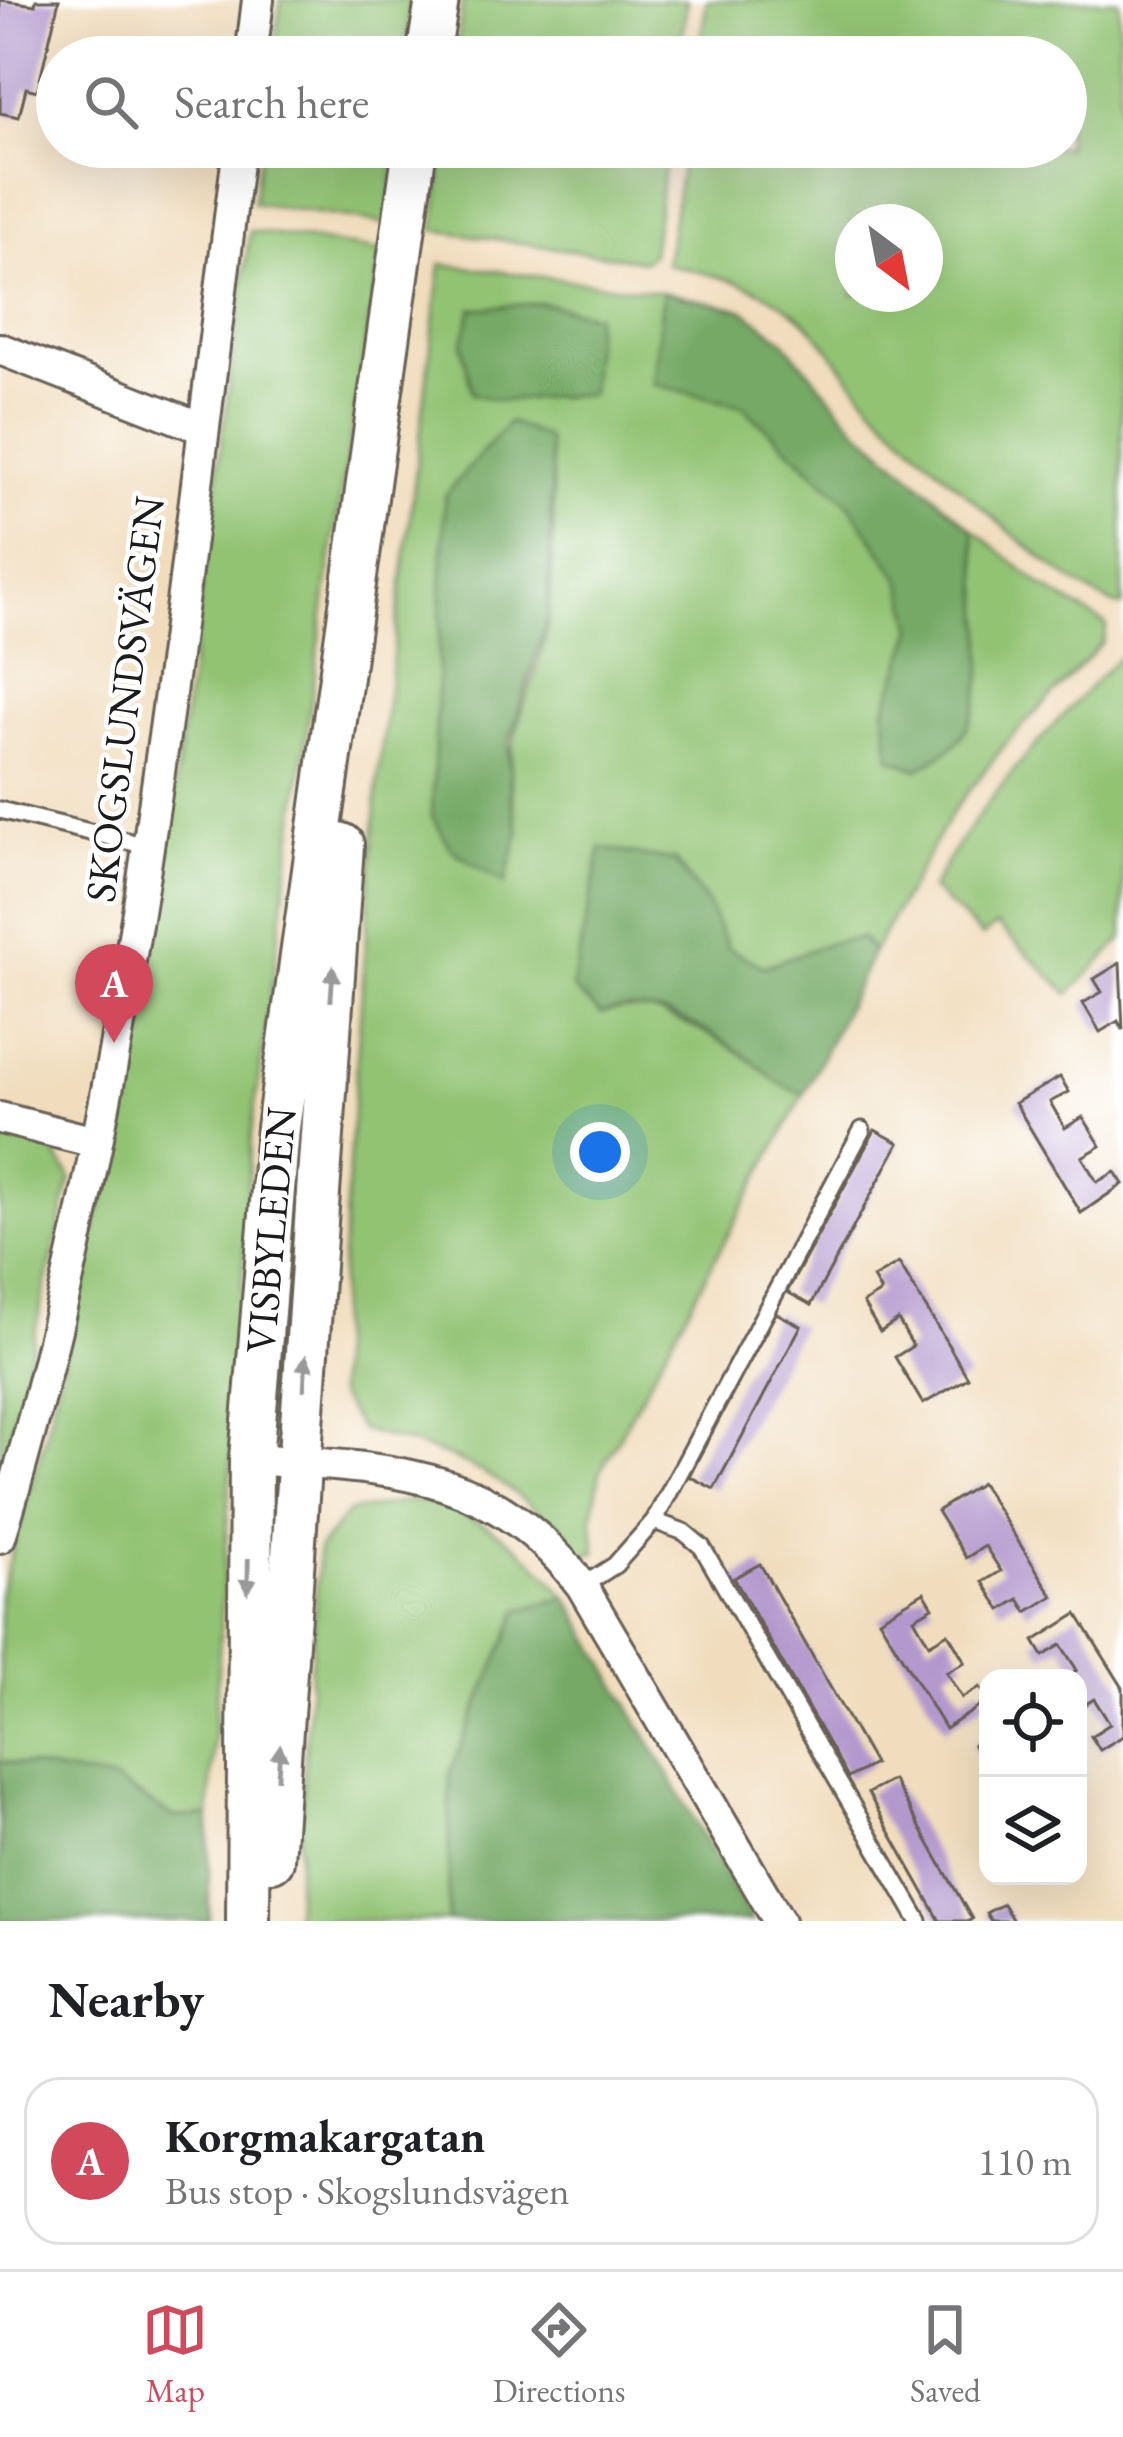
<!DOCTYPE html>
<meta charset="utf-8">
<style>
:root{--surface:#fff;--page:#f6f6f6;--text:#202124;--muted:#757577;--line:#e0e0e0;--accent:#d1495b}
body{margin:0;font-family:"EB Garamond",serif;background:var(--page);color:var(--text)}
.controls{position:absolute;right:36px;bottom:36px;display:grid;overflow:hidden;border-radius:24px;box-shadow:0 12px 48px #0002}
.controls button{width:108px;height:108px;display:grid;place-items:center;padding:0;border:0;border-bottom:3px solid var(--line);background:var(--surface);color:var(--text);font:60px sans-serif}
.compass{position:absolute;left:835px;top:204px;width:108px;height:108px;border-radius:50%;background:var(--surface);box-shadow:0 12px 48px #0002;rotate:148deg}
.you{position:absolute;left:600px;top:1152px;width:42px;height:42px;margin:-30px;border:9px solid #fff;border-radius:50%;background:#1a73e8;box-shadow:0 0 0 18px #1a73e833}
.badge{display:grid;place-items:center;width:78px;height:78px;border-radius:50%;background:var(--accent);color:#fff;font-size:39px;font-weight:700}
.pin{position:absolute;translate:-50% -99px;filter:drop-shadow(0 3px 6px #0008)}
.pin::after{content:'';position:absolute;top:63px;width:42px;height:36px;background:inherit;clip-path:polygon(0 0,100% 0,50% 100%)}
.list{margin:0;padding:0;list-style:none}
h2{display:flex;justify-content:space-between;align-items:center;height:156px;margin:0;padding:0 48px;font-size:51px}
h2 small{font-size:39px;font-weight:400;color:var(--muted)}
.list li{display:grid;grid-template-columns:78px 1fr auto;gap:36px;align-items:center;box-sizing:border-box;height:168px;margin:0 24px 24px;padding:0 24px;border:3px solid var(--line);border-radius:36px}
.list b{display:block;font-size:45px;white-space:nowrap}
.list p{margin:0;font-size:39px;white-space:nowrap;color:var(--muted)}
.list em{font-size:39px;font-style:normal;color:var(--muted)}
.icon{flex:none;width:66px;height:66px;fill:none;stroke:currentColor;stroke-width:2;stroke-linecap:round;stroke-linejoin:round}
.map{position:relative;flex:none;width:1123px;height:1921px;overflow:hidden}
.search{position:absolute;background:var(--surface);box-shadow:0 12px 48px #0002;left:36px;right:36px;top:36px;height:132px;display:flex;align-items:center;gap:30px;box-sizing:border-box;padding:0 42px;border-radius:66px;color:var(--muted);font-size:45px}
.sheet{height:348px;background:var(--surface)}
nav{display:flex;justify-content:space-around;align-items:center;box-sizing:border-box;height:168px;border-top:3px solid var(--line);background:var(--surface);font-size:33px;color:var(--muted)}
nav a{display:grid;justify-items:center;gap:6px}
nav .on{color:var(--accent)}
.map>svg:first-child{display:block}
.green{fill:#92c373;stroke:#577048;stroke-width:3;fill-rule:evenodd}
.forest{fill:#75a965;stroke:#486240;stroke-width:3}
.building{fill:#b398cd}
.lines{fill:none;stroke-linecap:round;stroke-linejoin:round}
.lane-casing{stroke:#676054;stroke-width:21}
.street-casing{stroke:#676054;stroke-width:36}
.secondary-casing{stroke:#676054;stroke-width:48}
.lane{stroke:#fff;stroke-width:15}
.street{stroke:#fff;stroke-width:30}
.secondary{stroke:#fff;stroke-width:42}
.oneway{fill:#999}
.labels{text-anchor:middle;stroke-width:9;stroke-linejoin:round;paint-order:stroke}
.street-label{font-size:42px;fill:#1c1c1c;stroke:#fff}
</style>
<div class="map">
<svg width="1123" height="1921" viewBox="0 0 1123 1921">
<rect width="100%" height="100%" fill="#fff"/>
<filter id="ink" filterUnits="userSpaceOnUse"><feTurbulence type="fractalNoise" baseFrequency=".00833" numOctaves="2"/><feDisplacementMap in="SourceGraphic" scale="24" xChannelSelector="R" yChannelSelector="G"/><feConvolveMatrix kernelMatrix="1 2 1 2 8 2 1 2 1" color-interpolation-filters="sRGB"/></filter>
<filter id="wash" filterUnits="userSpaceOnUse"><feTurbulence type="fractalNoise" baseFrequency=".004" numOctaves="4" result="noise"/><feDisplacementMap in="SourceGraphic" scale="48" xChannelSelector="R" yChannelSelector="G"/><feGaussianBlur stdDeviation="2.7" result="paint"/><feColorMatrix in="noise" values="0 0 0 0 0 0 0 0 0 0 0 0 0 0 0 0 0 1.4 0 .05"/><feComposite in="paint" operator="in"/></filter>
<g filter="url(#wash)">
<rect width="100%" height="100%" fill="#f1ddbd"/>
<g class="green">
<path d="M281,0H411L405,57H273Z"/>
<path d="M463,0H687L680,57H456Z"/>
<path d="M707,0H1119L1123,606C1078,603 909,443 872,404C845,376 825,336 794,312C755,282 713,275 666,264L684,147H1066V57H698ZM853,222H925V294H853Z"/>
<path d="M261,147H396L388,224L253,203Z"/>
<path d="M444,147H667L652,254L644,261L434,230Z"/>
<path d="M250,231L381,251L334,536L251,1135L209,1816L173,1817L115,1781L0,1761V1594L43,1445L113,1155L164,864Z"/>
<path d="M441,264L663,292L654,384L742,406L848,503L902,581L914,629L885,710L958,741C990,665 982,608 973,529L1042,586L1107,625L1103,642L1008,741L953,811L873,952L861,938L829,943L764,967L728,949L708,905L675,861L601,849L632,1005C671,1016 705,1030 739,1052C764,1068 775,1085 804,1094L600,1472L592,1520L596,1552L579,1555C510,1475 462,1456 361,1430L337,1395V1323L378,778ZM547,438C556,494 555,558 548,615C538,705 492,727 519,832L432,816Z"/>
<path d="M1123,653V939L1069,994L997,925L982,936L931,889C982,798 1050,727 1123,653Z"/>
<path d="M0,1134L53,1150L71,1178L0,1481Z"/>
<path d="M421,1499C492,1522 518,1541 567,1597L519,1611L450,1772L448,1921H294L319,1548L348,1512Z"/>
</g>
<g class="forest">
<path d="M663,292L744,310L782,339L856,427L973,529C979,586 999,695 957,742C947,753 930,761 918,769L890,758L885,710L914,629L902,581L848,503L743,406L653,384Z"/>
<path d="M542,303L595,315L591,394L501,401L472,394L462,344L472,309Z"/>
<path d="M509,422L547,438L552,472L548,618L509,742L510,795L519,832L505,884L452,850L432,816L445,495Z"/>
<path d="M601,848L675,861L708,905L728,948L764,967L829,943L862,938L873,952L804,1094C775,1086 765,1069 741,1053C699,1024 652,998 601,1014L572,988Z"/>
<path d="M567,1597L752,1921H448L450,1772L519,1610Z"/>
<path d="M0,1761L115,1781L173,1817L209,1816V1921H0Z"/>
</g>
<g id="blocks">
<g class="building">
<path d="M0,0L35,5L36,0H59L37,91L26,88L19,117L0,113Z"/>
<path d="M1120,963L1123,1030L1118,1021L1100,1032L1083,1003L1102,992L1094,979Z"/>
<path d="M1060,1077L1069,1092L1050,1102L1065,1128L1083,1117L1101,1146L1082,1157L1097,1182L1115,1172L1123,1184L1081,1213L1015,1103Z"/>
<path d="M875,1130L899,1143L811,1305L787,1292Z"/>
<path d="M899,1263L968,1378L923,1404L895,1357L913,1346L898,1320L880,1332L863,1303L881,1292L873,1278Z"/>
<path d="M776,1313L801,1326L714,1489L689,1476Z"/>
<path d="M981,1483L1053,1596L1027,1612L1019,1599L1001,1610L983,1582L1001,1571L985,1546L966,1558L937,1511Z"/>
<path d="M760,1564L874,1764L848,1778L734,1578Z"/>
<path d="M924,1592L933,1607L914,1618L929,1644L948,1633L965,1662L946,1672L962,1698L980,1687L988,1701L945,1729L879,1619Z"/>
<path d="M1077,1614L1123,1688V1736L1100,1750L1091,1736L1110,1724L1094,1699L1078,1709V1678H1064L1077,1670L1061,1645L1043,1656L1034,1641Z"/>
<path d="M988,1736V1771L973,1745Z"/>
<path d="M893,1780L972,1919L969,1921H940L868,1793Z"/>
<path d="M1003,1904L1013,1921H991L986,1913Z"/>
</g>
</g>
</g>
<g filter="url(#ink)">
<use href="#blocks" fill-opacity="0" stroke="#676054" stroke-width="3"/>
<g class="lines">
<defs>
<g id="lane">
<path d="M0,810L147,846"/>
<path d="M654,1521L684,1532L702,1547L919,1921"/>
<path d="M582,1586L615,1565L654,1521L862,1130"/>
</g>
<g id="street">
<path d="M251,57L258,0"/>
<path d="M0,349L202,428"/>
<path d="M0,1118L95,1142"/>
<path d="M251,1459C388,1469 492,1467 582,1586L779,1921"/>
<path d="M0,1537C136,1087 179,611 239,147"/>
</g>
<g id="secondary">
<path d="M428,57L437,0"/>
<path d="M272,1860L342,845"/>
<path d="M248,1921L251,1459L278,1128L415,147"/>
</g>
</defs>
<use href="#lane" class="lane-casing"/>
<use href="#street" class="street-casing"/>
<use href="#secondary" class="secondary-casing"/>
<use href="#lane" class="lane"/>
<use href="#street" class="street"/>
<use href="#secondary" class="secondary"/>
</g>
<defs><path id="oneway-solid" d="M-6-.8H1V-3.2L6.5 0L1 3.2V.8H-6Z" transform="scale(3)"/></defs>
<g class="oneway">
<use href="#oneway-solid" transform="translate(332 984) rotate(-86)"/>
<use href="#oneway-solid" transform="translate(305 1373) rotate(-87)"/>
<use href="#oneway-solid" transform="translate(248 1576) rotate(91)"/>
<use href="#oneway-solid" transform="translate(279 1762) rotate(-86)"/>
</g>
</g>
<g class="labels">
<g class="street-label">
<text transform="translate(124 699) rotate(-83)" y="15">SKOGSLUNDSVÄGEN</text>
<text transform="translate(270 1230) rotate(-85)" y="15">VISBYLEDEN</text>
</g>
</g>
</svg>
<div class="controls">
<button><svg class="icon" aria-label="locate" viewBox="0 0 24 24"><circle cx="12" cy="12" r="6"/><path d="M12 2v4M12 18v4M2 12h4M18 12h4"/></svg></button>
<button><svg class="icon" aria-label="layers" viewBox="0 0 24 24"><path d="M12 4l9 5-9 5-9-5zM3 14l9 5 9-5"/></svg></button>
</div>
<svg class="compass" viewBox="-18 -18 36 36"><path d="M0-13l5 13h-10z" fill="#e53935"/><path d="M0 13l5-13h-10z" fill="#757577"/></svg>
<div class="you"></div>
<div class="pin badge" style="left:114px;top:1043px">A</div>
<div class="search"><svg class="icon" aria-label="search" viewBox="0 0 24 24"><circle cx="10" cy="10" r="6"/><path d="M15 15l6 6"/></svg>Search here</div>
</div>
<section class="sheet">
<h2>Nearby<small></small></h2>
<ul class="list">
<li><span class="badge">A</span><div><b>Korgmakargatan</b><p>Bus stop · Skogslundsvägen</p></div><em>110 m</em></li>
</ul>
</section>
<nav>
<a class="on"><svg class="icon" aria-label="map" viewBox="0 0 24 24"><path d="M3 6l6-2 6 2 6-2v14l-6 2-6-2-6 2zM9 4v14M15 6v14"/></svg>Map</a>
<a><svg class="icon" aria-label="directions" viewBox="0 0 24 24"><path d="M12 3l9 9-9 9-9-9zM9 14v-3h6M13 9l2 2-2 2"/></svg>Directions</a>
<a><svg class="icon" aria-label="saved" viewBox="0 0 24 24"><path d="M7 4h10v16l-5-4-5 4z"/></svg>Saved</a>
</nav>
